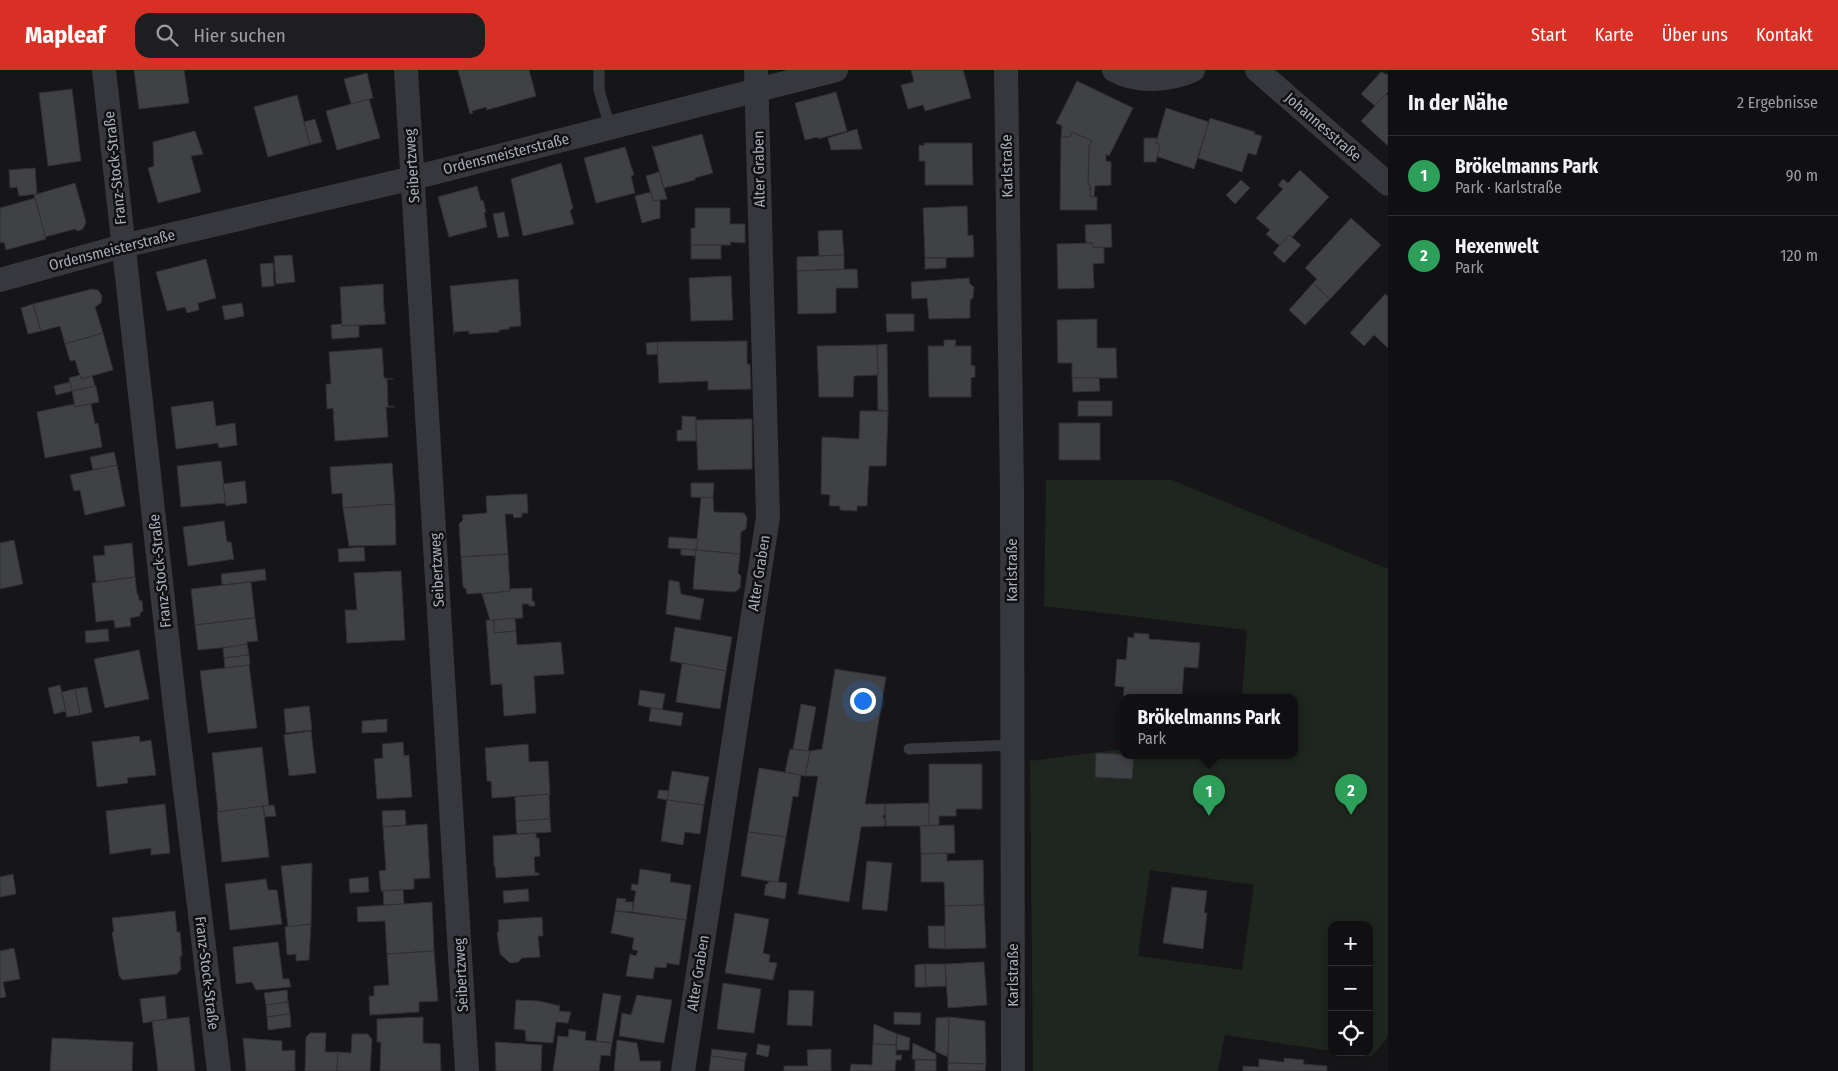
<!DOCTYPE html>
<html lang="de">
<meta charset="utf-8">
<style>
:root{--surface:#101012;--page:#1e1e20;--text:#f1f3f6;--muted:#9c9d9f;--line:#303032;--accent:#d93025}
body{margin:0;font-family:"Fira Sans Condensed",sans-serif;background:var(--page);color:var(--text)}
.controls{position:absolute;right:15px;bottom:15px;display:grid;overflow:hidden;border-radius:10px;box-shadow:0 2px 12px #0003}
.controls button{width:45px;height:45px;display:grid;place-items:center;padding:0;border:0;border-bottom:1px solid var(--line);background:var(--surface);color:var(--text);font:25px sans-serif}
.you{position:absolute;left:862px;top:630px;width:18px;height:18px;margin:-12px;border:4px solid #fff;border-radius:50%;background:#1a73e8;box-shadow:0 0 0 8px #1a73e833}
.badge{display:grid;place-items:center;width:32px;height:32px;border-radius:50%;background:var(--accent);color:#fff;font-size:16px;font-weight:700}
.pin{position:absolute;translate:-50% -41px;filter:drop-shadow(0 1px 2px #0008)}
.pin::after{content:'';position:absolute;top:26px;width:18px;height:15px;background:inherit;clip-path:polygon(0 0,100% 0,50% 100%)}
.popup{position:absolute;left:1120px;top:624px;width:178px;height:65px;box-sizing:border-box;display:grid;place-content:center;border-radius:10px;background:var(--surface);filter:drop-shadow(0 1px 4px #0005);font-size:16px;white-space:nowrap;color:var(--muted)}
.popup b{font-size:19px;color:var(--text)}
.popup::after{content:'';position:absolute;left:50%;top:100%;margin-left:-10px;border:10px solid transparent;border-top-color:var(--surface)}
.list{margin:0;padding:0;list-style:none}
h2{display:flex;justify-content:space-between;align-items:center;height:65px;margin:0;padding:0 20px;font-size:21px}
h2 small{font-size:16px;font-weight:400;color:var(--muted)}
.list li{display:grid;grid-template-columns:32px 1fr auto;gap:15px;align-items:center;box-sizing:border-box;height:80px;padding:0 20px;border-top:1px solid var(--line)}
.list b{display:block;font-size:19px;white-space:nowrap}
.list p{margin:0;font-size:16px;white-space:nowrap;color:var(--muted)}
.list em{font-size:16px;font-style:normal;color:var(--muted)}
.icon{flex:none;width:28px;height:28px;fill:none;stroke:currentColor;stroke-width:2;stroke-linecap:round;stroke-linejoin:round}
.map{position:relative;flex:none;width:1388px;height:1001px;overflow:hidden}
header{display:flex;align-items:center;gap:30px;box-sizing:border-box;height:70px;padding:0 25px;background:var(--accent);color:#fff}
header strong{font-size:24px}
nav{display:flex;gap:28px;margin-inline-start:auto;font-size:18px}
.search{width:350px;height:45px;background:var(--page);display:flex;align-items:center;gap:12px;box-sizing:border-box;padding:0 18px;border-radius:15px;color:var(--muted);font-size:19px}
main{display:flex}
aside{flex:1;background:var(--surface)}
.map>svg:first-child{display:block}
.green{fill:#1e261f;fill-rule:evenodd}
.building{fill:#404145;stroke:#303034}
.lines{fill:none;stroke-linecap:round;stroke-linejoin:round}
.service{stroke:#37383d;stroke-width:11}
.minor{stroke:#37383d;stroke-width:24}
.labels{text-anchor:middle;stroke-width:5;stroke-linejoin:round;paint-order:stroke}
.street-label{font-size:15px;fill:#a8adb8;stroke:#111113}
</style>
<header>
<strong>Mapleaf</strong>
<div class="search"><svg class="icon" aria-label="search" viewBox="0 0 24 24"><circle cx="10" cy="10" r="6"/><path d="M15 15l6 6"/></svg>Hier suchen</div>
<nav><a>Start</a><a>Karte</a><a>Über uns</a><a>Kontakt</a></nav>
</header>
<main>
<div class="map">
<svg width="1388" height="1001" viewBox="0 0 1388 1001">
<rect width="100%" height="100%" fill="#161618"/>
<path class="green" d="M1046,410H1172L1388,499V967L1371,987L1341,982H1369V855H1332V981L1225,965L1218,1001H1033L1030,691L1124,679V685H1294V627H1242L1247,560L1044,536ZM1150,800L1254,815L1242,900L1138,886Z"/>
<g class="building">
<path d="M134,0H184L189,33L139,39Z"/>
<path d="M458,0H529L536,26L487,40L486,37L472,41L473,43L470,44Z"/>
<path d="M911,0H963L971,28L925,41L923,35L908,39L901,15L914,12Z"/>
<path d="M1381,2L1388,5V22L1375,36L1361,24Z"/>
<path d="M367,3L373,28L351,34L344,9Z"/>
<path d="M1077,11L1133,38L1109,86L1106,84V91L1111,92V115L1095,116L1094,127H1090V115L1088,114L1089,76L1092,71L1072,62L1070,67H1061L1062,56L1056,53Z"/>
<path d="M72,19L81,91L48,96L39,23Z"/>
<path d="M836,22L847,61L818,69V67L805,70L795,33Z"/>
<path d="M1386,24L1388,26V76L1361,51Z"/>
<path d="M297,25L310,75L268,87L254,37Z"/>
<path d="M369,29L380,68L337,80L326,41Z"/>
<path d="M1166,38L1209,52L1194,99L1156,86L1160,75L1156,73Z"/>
<path d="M1210,48L1255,62L1254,64L1262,66L1256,85L1248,83L1242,102L1198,88Z"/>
<path d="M315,49L322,72L310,75L304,52Z"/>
<path d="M857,59L862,79L831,80L828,68Z"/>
<path d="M195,61L203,84L191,86L201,122L158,133L148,98L154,96L153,72Z"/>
<path d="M1072,62L1092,71L1089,76L1088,114L1090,115V127H1097V140H1060L1061,67H1070Z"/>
<path d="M702,64L713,103L695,108V110L664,118L652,75L654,77Z"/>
<path d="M1144,68H1157L1156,73L1160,75L1156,92H1144Z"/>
<path d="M924,73H972L973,115H925V91H919V75L924,76Z"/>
<path d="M625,77L634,105L631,106L635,123L596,133L584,88Z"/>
<path d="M561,93L573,138L570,141L574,154L523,166L511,109Z"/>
<path d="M35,98L37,124L19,126L17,117L10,118L9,100Z"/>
<path d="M1300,100L1329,127L1292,167L1289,165L1280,176L1266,164L1270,160L1256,148L1283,119L1278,115L1283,109L1288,113Z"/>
<path d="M659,102L667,129L653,131L646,106Z"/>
<path d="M1241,110L1250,118L1235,134L1226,125Z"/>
<path d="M75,113L86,152L83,159L78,161L75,159L45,167L34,125Z"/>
<path d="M477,116L481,131L483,130L486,142L484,143L487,157L449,167L438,127Z"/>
<path d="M651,122L653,131L660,130V148L642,153L635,126Z"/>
<path d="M35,128L46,169L6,180L4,172L0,173V138Z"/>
<path d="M967,136L968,166L973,165L974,187L925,188L923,138Z"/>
<path d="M695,138H730V154H745V173L730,172L731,175H691V158H695Z"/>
<path d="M504,142L509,166L498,168L493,144Z"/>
<path d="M1351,148L1381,175L1330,229L1313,213L1317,209L1305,198Z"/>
<path d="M1111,154L1112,177L1093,178L1092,173H1086L1085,155Z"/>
<path d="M842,160L844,185L819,186L818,161Z"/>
<path d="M1289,165L1301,175L1284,193L1273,183Z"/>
<path d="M1092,173L1093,178L1104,177V193L1093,194L1094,218L1058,219L1057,174Z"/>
<rect x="691" y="175" width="30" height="14"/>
<path d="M292,185L295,212L276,214L274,186Z"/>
<path d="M844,185V199L797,201V187Z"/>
<path d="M925,188H946V198L925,199Z"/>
<path d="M206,189L216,228L198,233L199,240L187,243L185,237L167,241L156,202Z"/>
<path d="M273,193L274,216L262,217L260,194Z"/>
<path d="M857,199L858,218H836V243L798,244L797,201Z"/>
<path d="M731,206L733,250L691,251L689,208Z"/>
<path d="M969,208L970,214L974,217L973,228L970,230V248L929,249L927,228L912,229L911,212Z"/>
<path d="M518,209L521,256L509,257V259L499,260V262L469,264V261L454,262V265L450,216Z"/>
<path d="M1313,213L1330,229L1305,255L1289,240Z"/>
<path d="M383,214L384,241L385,242V252L386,254L342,256L340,217Z"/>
<path d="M92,219L98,220L102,226L101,233L95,237L103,263L65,274L60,256L41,261L33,234Z"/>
<path d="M1385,224L1388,226V278L1374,265L1364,276L1350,263Z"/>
<path d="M242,233L244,246L225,250L222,236Z"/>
<path d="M33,234L41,261L28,264L21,238Z"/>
<path d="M886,244H914V261L887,262Z"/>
<path d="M1097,249V278H1116L1117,308H1072V293H1058L1057,250Z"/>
<path d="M342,254V256L359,255V267L332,269L331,255Z"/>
<path d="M103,263L113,300L81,309L75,290L70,291L65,274Z"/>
<path d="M944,270H956L955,276H971V295L975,296V307L971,308V327H929L928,276H944Z"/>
<path d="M747,271V294H750L751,319L708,320V311L659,313L657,272Z"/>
<path d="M657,272L658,284L647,285L646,273Z"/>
<path d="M887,274L888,341L878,340L877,275Z"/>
<path d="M877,275L878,305L854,306L853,327H819L817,276Z"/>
<path d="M382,278L384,308L393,309H387L388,336L395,337H386L388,367L335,371L333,338L327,339L326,314H331L329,282Z"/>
<path d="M80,305L81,309L92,306L95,316L72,321L69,308Z"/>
<path d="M1072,308H1099L1100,321L1073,322Z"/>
<path d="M70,312L72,321L56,325L54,316Z"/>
<path d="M96,316L99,332L75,337L72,321Z"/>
<path d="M213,331L216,356L235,353L237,375L219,378L218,373L176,379L171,337Z"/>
<rect x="1078" y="331" width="34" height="15"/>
<path d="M74,334L75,337L91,334L95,354L98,353L102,377L45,388L37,342Z"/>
<path d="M860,341H888L886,396H869L867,436H857V441L840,440V436H829L830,425L821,424L822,367L859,369Z"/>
<path d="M682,346L696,347V371H677V360H682Z"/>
<path d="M752,349V399L698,400L696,350Z"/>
<rect x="1059" y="353" width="41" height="37"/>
<path d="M114,382L117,395L93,400L90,387Z"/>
<path d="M221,391L226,433L181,437L177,396Z"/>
<path d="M392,393L395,434L343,438L342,423L332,424L330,397Z"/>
<path d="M117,395L125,436L85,445L80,420L74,421L70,405Z"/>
<path d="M245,411L247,433L226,436L223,414Z"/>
<path d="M691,413H714L713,428L691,427Z"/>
<path d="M527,424L528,443H522V447L514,448L513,444H505L508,484L461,487L459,454L463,450L462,445L487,443L486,426Z"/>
<path d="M701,427L713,428L714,442L744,443L747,448L746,459L741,462L740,484L696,480Z"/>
<path d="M395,434L396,475L349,476L343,438Z"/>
<path d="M224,451L227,472H231L234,489L188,496L183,457Z"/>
<path d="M669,467L698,469L696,480L668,478Z"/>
<path d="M14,470L23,514L0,519V473Z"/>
<path d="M132,473L135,507L96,512L93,486L105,485L104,476Z"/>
<path d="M364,477L365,491L339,492L338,479Z"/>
<path d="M681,479L696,480V486L681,485Z"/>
<path d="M696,480L740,484L738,503L741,506L740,518L735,522L693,519Z"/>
<path d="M508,484L510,521L482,524L481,523L467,524L466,519L463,517L461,487Z"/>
<path d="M265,499L266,510L222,515L221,504Z"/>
<path d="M401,501L405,570L347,573L345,540H357L354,503Z"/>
<path d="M135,507L137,525L138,524L139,530L142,531L143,541L140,543V546L130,548L131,556L115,558L114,550L96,552L92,513Z"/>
<path d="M669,510L679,512L681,524L704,529L700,550L666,544Z"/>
<path d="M251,512L255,548L195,555L191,519Z"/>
<path d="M532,518V531H534L535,536H529V534H522L523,548L490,550L482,524L510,521L509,519Z"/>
<path d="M255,548L258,571L247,572V574L240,576L198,580L195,555Z"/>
<path d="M515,548L516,561L494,563V550Z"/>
<path d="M486,550H494V563L516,561L517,575L561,572L564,604L534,606L536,643L504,646L502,614L491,615Z"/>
<path d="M675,557L732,567L726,601L670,591Z"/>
<path d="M108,559L109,571L86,573L85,561Z"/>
<path d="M1134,563L1149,564V569L1200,573L1198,598L1184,597L1182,627H1124L1123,639L1124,617L1115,616L1117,589L1126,590L1128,567L1134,568Z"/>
<path d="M247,574L249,585L224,588L223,578Z"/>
<path d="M139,580L149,629L105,638L94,589Z"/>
<path d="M249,585L250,595L225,598L224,588Z"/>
<path d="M682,593L726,601L720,639L676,632Z"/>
<path d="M249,595L257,658L208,663L200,601Z"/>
<path d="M835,599L886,607L865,734H885V745H883V748H885V756L861,757L849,832L798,824L818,706H805L810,681L822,679Z"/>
<path d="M60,615L66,641L54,644L48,618Z"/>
<path d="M87,617L92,642L80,645L75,619Z"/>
<path d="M75,619L80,645L67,647L62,622Z"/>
<path d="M640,620L665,624L662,640L638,635Z"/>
<path d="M801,634L816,637L808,681L793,679Z"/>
<path d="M309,636L312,660L286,663L284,639Z"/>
<path d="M651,638L683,643L681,656L649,651Z"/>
<path d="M387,649V662L362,663V651Z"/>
<path d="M311,661L316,703L289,706L284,665Z"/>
<path d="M139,666L140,672L151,670L156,705L127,708L128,713L97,717L92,672Z"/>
<path d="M403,672L404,686L409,685L412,727L377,729L374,689L383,688L382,674Z"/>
<path d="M528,674L529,692L548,691L550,724L492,728L491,711H487L485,678Z"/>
<path d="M262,677L269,736L218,742L212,683Z"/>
<path d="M790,679L810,681L805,706L785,702Z"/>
<path d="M1096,683L1134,685L1132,709L1095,707Z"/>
<path d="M929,694H982V739H956V746H939V755L929,756Z"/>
<path d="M759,698L801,705L798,727L793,726L786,767L748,762Z"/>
<path d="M672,701L709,707L704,735L667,730Z"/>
<path d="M659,720L669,721L667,730L657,728Z"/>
<path d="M549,724L550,749L516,751L515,727Z"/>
<path d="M667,730L704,735L700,764L685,762L683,775L661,771Z"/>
<path d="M929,733V756H886L885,734Z"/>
<path d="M165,734L170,783L151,785V778L110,784L106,741Z"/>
<path d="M274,735L276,746L265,747L263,736Z"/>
<path d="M263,736L269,787L222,792L217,742Z"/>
<path d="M405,740L406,755L383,757L382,741Z"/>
<path d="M550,749L551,762L517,764L516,751Z"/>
<path d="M427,754L430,808L414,809V819L381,821L379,801L386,800L383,757Z"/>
<path d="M954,755L955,783L921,784L920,756Z"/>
<path d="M748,762L786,767L778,813L741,806Z"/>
<path d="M536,763V768H539L540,786L534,787L535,803H539V805L496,808L495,796H494L493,766Z"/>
<path d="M947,783V791L983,790L984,835L945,836L944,812H921V784Z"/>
<path d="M867,791L892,793L887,841L862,839Z"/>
<path d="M312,793L311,854L288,857L281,796Z"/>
<path d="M640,799L671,804L670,812L691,815L686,850L632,842L636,821L631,820L632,814L638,815Z"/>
<path d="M13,804L16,824L0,827V807Z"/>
<path d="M368,807L369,822L350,823L349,809Z"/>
<path d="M266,809L268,820H277L282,854L230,860L225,814Z"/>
<path d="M769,811L787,813L785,829L764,825L766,814H768Z"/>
<path d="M1172,817L1207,821L1204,843H1207L1203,879L1163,873Z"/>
<path d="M528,819L529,831L504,833L503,821Z"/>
<path d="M403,820L404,834L384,835L383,821Z"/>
<path d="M617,828L626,829L625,832H633L632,842L615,841Z"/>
<path d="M432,832L434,881L387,884L385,851L358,852L357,837Z"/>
<path d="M984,835L986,878L945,879V836Z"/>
<path d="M175,841L177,862H180L182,886H180L181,899L177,904L123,910L119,906L112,862H114L112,848Z"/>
<path d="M615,841L686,850L679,895L667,893L666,898L655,897L653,909L626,906L630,884L636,886L638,881L632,879L634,868L611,863Z"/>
<path d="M735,843L769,849L763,883L770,885L769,892L777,893L773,910L725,903Z"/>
<path d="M542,847L543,866H538L540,887L522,888L518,892L510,893L500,884L497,862H499L498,850Z"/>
<path d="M311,854L309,890L296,891V884L287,885L285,857Z"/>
<path d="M928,856H945V879L929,878Z"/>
<path d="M278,872L283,909H289L291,917L256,920L252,912L236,914L233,877Z"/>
<path d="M14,878L20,909L3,912L6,927L0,928V881Z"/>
<path d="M434,881L438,931L419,932V942L370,945L369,926H374V916L389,915L387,884Z"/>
<path d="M984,892L987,935L948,938L945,894Z"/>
<path d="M925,894H945L946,916L926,917Z"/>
<path d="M925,894L926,917H915V895Z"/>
<path d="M723,913L761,919L754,963L717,959Z"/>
<path d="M287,920L288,932L266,935L264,923Z"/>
<path d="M789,920L814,921L812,956L787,955Z"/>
<path d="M603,923L621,926L612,973L596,971Z"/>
<path d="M637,925L672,930L664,973L619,966L622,943L631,945Z"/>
<path d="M165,926L167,949L143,953L140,929Z"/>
<path d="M516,930L539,931L560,936L559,941L571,942L568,953L556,952L553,973L526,971L525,960L514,959Z"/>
<path d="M288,932L290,944L267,947L266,935Z"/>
<path d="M894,942L921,943L920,955L894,954Z"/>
<path d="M290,944L291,957L268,960L267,947Z"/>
<path d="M189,947L195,1001H158L152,951Z"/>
<path d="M423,947V973L440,974L441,1001H380L381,972H377V949Z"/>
<path d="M949,947L948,987L935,981L936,948Z"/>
<path d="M949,947L985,951L986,994L948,993Z"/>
<path d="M874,954L897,964L896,975L873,974Z"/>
<path d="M569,959L586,962L585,970L612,973L610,986L601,985L599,1001H553L558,966L568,967Z"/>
<path d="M310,963H326L325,982H338L337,1001H305L306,967Z"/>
<path d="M352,964H368L372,970L370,1001H337L338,982L351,983Z"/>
<path d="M897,964L910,968L909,980H896Z"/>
<path d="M52,968L133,972L132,1001H50Z"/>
<path d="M243,968L282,971V981L295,980V1001H246Z"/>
<path d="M617,970L637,973L640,991H661L660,1001H614Z"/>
<path d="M495,972L542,975L541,1001H496Z"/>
<path d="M913,973L936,984V990L912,989Z"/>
<path d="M758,974L770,976L768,987L756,984Z"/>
<path d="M873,974L896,975V985H902L901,990H896L895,1001H850L851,994L872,995Z"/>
<path d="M712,979L747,983L745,991L711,986Z"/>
<path d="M831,979V1001H784V996H808L807,980Z"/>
<path d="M711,986L745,991L744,1001H709Z"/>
<path d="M1284,988L1304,990L1303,994L1327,996V1001H1243V996L1259,997V989L1284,992Z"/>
<rect x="915" y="990" width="21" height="11"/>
<path d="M948,993L986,994L985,1001H948Z"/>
</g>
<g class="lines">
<g class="service">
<path d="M599,0V20L610,57"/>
<path d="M909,679L1012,675"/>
</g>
<g class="minor">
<path d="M104,0L175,638L219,1001"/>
<path d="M406,0L467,1001"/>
<path d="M1006,0L1012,422L1013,1001"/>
<path d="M1114,0C1137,13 1169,11 1193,0"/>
<path d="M1257,0L1388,114"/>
<path d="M0,210L123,176L413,108L836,0"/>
<path d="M683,1001L768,447L756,0"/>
</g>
</g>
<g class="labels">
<g class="street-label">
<text transform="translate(1323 57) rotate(41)" y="5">Johannesstraße</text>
<text transform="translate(506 84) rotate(-14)" y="5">Ordensmeisterstraße</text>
<text transform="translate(412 96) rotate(-94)" y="5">Seibertzweg</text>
<text transform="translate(1007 96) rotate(-91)" y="5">Karlstraße</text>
<text transform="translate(115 98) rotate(-96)" y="5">Franz-Stock-Straße</text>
<text transform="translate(759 99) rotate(-91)" y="5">Alter Graben</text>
<text transform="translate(112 180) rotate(-14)" y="5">Ordensmeisterstraße</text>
<text transform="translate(437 500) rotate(-93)" y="5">Seibertzweg</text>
<text transform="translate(1012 500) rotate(-90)" y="5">Karlstraße</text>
<text transform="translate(160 501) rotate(-96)" y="5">Franz-Stock-Straße</text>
<text transform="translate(759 503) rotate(-81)" y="5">Alter Graben</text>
<text transform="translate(207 903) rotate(83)" y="5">Franz-Stock-Straße</text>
<text transform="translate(698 903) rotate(-81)" y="5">Alter Graben</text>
<text transform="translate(461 905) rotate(-93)" y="5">Seibertzweg</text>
<text transform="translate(1013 905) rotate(-90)" y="5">Karlstraße</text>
</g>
</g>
</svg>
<div class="controls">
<button>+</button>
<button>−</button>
<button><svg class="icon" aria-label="locate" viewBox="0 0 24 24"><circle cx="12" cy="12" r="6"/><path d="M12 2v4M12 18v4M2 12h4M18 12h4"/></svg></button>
</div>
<div class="you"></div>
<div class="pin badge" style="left:1209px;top:746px;background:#2e9e5b">1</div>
<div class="popup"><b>Brökelmanns Park</b>Park</div>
<div class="pin badge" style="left:1351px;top:745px;background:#2e9e5b">2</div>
</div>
<aside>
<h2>In der Nähe<small>2 Ergebnisse</small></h2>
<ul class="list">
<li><span class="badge" style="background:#2e9e5b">1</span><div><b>Brökelmanns Park</b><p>Park · Karlstraße</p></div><em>90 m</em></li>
<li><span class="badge" style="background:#2e9e5b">2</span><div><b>Hexenwelt</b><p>Park</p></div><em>120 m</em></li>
</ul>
</aside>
</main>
